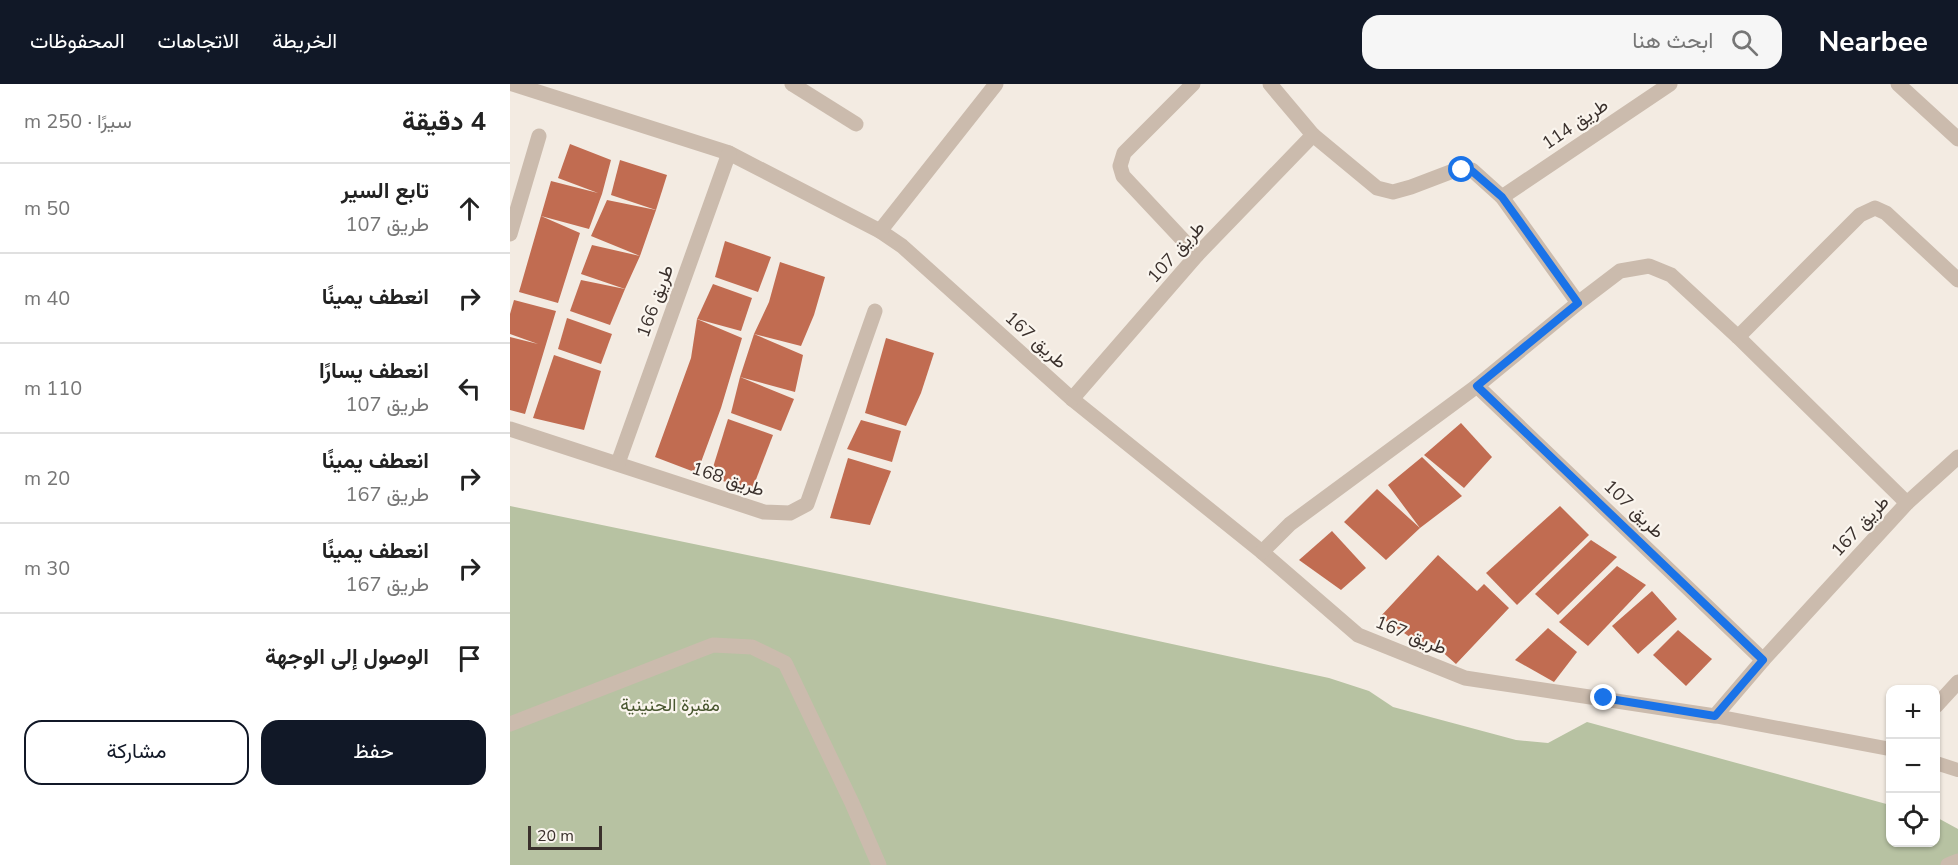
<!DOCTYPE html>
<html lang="ar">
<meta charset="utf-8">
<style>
:root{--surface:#fff;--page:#f6f6f6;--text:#222;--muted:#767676;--line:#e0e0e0;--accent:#111827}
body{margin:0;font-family:"Nunito Sans",Vazirmatn,sans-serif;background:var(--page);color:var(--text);direction:rtl}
.controls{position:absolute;right:18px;bottom:18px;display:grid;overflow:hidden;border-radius:12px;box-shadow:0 2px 4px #0004}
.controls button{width:54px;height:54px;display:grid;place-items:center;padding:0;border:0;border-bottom:2px solid var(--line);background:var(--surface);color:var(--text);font:30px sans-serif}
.scale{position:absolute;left:18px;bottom:15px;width:74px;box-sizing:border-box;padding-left:6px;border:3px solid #3a302c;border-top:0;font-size:16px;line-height:21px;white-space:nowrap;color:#3a302c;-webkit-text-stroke:4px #faf5ee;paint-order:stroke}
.stop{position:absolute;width:18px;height:18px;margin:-14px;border:4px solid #1a73e8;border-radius:50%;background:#fff}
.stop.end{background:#1a73e8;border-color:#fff;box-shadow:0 2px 6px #0008}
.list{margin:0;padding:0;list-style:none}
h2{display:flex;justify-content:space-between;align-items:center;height:78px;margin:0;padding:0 24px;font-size:26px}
h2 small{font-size:20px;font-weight:400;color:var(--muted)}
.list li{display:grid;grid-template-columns:39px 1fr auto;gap:18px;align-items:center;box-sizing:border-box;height:90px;padding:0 24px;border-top:2px solid var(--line)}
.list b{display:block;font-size:22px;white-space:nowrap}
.list p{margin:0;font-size:20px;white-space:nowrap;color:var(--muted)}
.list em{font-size:20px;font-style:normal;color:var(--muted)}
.actions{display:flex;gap:12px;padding:18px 24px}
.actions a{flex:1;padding:14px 0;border:2px solid var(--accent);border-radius:18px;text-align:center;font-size:21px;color:var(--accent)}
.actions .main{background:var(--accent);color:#fff}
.icon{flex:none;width:33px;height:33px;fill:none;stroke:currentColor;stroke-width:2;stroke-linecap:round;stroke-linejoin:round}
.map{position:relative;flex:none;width:1448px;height:781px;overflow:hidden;direction:ltr}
header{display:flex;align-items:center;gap:36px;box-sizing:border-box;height:84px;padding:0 30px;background:var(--accent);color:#fff}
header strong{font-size:28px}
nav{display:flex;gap:33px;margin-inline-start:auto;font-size:21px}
.search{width:420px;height:54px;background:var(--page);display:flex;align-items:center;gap:15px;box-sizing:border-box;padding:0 21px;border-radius:18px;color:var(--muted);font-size:22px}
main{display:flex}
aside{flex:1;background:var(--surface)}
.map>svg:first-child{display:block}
.green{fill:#b7c2a2}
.building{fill:#c16c51}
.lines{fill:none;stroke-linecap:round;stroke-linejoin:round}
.service{stroke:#cbbbad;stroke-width:14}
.minor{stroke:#cbbbad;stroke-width:15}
.route{stroke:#1a73e8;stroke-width:8}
.labels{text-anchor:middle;stroke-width:4.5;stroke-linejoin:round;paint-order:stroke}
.street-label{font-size:18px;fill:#3a302c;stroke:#faf5ee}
.park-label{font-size:18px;fill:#495730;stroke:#faf5ee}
</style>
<header>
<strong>Nearbee</strong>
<div class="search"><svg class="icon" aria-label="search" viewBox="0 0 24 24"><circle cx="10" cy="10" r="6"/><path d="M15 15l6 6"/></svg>ابحث هنا</div>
<nav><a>الخريطة</a><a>الاتجاهات</a><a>المحفوظات</a></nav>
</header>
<main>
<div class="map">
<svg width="1448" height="781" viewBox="0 0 1448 781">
<rect width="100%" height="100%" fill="#f3ebe2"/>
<path class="green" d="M0,422L547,535L819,594L859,607L883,623L1006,656L1038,659L1077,638L1380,721V758H1426V733L1448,745V781H0Z"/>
<g class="building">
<path d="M60,60L101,76L92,110L79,145L31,132L70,149L48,219L9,208L41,97L88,109L48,94Z"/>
<path d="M110,76L157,91L146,126L101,111Z"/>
<path d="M97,116L146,126L130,172L115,205L71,190L82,161L130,172L81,152Z"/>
<path d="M215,157L261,173L248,208L205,193Z"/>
<path d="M270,178L315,193L304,231L291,262L244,250L293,271L285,308L230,293L284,315L271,347L221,329L230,293L244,250L259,218Z"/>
<path d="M71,196L115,205L100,241L60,227Z"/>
<path d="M203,200L242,214L231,247L187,235Z"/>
<path d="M4,216L46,227L15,330L0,326V253L28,260L0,250V230Z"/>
<path d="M57,234L102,250L91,280L48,265Z"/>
<path d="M187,235L232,254L211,324L187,389L145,373L181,274Z"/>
<path d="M376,254L424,269L411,309L396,342L355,329Z"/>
<path d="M44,271L91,287L74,346L23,334Z"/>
<path d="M218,335L263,351L242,406L200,393Z"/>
<path d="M351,336L391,347L382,378L337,365Z"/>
<path d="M951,339L982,373L954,404L914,371Z"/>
<path d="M912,373L952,412L910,444L876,476L834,438L867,405L910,444L878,401Z"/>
<path d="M338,374L381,387L360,441L320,434Z"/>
<path d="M1050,422L1079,451L1007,521L976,489Z"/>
<path d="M822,447L856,484L831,506L789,476Z"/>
<path d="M1081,456L1107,473L1048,531L1025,510Z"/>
<path d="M928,471L967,507L974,500L999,524L946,580L920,557L915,563L870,533Z"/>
<path d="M1107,482L1136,501L1078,562L1049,538Z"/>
<path d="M1142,507L1167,535L1128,570L1102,542Z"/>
<path d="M1038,544L1067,568L1044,598L1005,576Z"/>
<path d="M1168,546L1202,575L1176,602L1143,571Z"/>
</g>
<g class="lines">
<g class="service">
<path d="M1205,632L1380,665"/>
<path d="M1426,679L1448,686"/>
</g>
<g class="minor">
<path d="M3,0L219,69L370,147L392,162L562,315L752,468L848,551L955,594L1205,632L1253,576L1397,419L1448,373"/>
<path d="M282,0L346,40"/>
<path d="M683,0L614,69L610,82L613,92L687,171"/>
<path d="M760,0L803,51L867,104L883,108L901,103L943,87L962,86L992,113L1068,219"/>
<path d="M1388,0L1448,55"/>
<path d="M992,113L1160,0"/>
<path d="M370,147L486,0"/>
<path d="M0,150L29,52"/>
<path d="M1228,253L1350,131L1365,124L1376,129L1448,196"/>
<path d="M967,302L1253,576"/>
<path d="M562,315L687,171L803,51"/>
<path d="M0,345L254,428L280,429L297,420L365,227"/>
<path d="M108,379L219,69"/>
<path d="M752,468L780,440L967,302L1068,219L1110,187L1139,182L1161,191L1228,253L1397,419"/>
<path d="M1426,622L1448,598"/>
<path d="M0,640L203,561L242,563L275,579L342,719L369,781"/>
<path d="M1438,781L1448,777"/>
</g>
</g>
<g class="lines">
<path class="route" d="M952,86L962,87L992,113L1068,219L967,302L1253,576L1205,632L1094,614"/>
</g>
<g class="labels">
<g class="street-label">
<text transform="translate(1065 40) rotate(-34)" y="6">طريق 114</text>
<text transform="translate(666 168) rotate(-48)" y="6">طريق 107</text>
<text transform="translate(145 217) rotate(-70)" y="6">طريق 166</text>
<text transform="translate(526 256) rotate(42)" y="6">طريق 167</text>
<text transform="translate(218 395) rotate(18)" y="6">طريق 168</text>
<text transform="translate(1124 425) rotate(44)" y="6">طريق 107</text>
<text transform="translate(1350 442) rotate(-47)" y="6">طريق 167</text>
<text transform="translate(901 551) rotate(22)" y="6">طريق 167</text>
</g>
<g class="park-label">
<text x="160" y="627">مقبرة الحنينية</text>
</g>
</g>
</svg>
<div class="controls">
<button>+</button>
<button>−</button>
<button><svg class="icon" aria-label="locate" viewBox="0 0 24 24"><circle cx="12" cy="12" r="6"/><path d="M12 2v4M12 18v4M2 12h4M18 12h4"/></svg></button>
</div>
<div class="scale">20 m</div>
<div class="stop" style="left:952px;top:86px"></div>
<div class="stop end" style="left:1094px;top:614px"></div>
</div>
<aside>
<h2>4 دقيقة<small>سيرًا · 250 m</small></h2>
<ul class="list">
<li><svg class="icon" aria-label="ahead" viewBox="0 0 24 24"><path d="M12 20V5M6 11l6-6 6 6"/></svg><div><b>تابع السير</b><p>طريق 107</p></div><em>50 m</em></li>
<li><svg class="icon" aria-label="right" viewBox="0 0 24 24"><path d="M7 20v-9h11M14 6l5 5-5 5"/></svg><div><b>انعطف يمينًا</b></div><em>40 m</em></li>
<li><svg class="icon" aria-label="left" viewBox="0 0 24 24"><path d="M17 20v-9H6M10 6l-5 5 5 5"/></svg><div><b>انعطف يسارًا</b><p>طريق 107</p></div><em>110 m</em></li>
<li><svg class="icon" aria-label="right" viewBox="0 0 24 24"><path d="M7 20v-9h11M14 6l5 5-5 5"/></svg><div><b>انعطف يمينًا</b><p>طريق 167</p></div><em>20 m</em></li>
<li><svg class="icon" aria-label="right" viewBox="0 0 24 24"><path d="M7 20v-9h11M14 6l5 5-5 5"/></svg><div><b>انعطف يمينًا</b><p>طريق 167</p></div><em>30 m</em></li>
<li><svg class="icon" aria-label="arrive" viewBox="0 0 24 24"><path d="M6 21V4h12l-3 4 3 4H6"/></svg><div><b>الوصول إلى الوجهة</b></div></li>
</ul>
<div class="actions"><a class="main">حفظ</a><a>مشاركة</a></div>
</aside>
</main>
